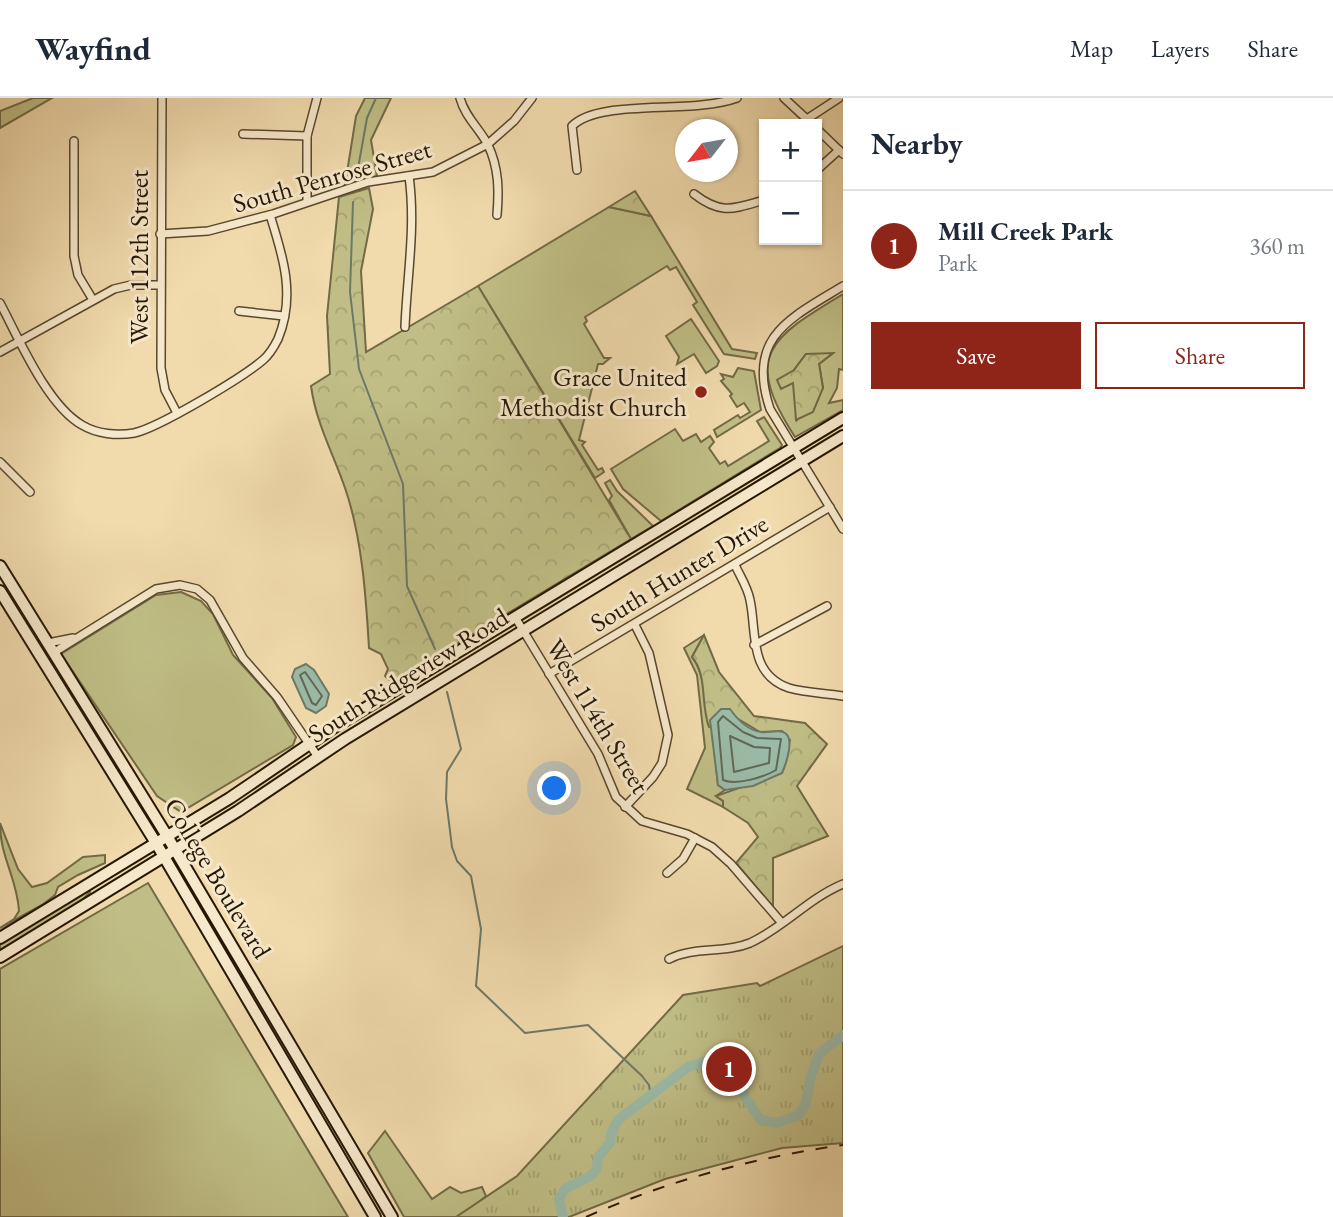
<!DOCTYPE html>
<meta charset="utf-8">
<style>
:root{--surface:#fff;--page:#f2f2f3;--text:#1f2937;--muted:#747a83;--line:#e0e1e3;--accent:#8f2418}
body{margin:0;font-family:"EB Garamond",serif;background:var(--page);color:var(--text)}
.controls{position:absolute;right:21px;top:21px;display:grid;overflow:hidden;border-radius:0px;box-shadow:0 2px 5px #0004}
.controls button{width:63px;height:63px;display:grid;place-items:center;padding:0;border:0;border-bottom:2px solid var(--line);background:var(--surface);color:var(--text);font:35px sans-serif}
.compass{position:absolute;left:675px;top:21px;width:63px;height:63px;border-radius:50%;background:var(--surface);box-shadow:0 2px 5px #0004;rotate:239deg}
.you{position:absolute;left:555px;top:691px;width:24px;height:24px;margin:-18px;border:5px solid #fff;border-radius:50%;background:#1a73e8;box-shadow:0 0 0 10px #1a73e833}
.badge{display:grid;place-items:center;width:46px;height:46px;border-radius:50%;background:var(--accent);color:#fff;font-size:23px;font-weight:700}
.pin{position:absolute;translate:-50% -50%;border:4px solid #fff;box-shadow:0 2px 7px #0006}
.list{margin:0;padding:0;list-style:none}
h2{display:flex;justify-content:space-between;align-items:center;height:91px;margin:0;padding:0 28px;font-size:30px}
h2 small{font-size:23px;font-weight:400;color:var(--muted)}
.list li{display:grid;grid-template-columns:46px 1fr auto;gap:21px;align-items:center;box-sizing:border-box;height:112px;padding:0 28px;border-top:2px solid var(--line)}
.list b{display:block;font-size:26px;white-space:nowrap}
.list p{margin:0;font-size:23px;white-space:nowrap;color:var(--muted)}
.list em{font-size:23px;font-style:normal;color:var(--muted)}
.actions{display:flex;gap:14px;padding:21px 28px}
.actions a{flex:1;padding:16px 0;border:2px solid var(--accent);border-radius:0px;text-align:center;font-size:24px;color:var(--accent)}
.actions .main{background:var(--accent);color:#fff}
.map{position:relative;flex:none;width:843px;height:1119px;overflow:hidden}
header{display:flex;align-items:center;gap:42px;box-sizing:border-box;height:98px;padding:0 35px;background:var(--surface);border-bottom:2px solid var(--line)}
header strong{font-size:33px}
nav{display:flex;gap:38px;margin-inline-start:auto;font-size:24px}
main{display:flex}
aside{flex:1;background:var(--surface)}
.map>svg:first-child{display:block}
.green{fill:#c0be86;stroke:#726a46;stroke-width:2;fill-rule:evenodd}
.forest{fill:url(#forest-crowns);stroke:#726a46;stroke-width:2}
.park{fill:url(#park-tufts);stroke:#726a46;stroke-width:2}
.water{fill:#9bbba8;stroke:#6c7967;stroke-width:2}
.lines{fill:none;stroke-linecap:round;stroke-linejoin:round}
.shore{stroke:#606956;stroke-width:2}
.stream{stroke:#6c7967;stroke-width:2}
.river{stroke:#9bbba8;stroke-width:10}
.minor-casing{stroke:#58482f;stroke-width:10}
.secondary-casing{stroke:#251705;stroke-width:14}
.minor{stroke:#f6e8ca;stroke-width:7}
.secondary{stroke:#f6e8ca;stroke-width:10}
.rail{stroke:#251705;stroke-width:2;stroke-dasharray:12 12;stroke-linecap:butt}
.poi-dot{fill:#8f2418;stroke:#f6e8ca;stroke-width:2.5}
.labels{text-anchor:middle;stroke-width:6;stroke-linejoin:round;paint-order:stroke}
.street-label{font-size:26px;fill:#251705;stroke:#f6e8ca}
.poi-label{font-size:26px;fill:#251705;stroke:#f6e8ca;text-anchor:end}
</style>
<header>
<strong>Wayfind</strong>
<nav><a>Map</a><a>Layers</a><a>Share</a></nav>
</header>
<main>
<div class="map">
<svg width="843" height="1119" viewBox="0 0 843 1119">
<defs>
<pattern id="forest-crowns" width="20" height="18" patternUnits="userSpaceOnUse" patternTransform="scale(1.75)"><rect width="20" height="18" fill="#c0be86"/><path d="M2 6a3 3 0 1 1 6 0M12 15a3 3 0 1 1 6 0" fill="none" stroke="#a5a372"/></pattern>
<pattern id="park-tufts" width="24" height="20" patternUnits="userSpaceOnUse" patternTransform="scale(1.75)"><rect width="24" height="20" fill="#c0be86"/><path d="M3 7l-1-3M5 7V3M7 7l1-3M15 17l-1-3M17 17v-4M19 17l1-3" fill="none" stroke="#a5a372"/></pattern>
</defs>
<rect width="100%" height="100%" fill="#f1dbad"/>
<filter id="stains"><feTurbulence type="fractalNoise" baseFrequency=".00286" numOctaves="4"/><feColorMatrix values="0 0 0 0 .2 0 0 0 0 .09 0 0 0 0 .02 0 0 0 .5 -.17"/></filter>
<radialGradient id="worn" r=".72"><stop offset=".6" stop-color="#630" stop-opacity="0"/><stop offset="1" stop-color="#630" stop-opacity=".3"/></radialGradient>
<g class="green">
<path d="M33,0H52L0,30V13Z"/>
<path d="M365,0H391L371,42L377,78L345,87L356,18Z"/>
<path d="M609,109L651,118L732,251L757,255L755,261L724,256L693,207L697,204L676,169L670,172L667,168L585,219L587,223L584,226L604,260H610L603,266H598L579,342L585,344L582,347L598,372L602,370L604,374L595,380L478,188Z"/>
<path d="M843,196V272L839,271L837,290L829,305L843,302V312L795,339C742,257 770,240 843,196ZM806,256H832L819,266L823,290L797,322L794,272Z"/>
<path d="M691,221L719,263L717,268L706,275L694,256L677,266L679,259L666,238Z"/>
<path d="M738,270L754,273L761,312L717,339L714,332L738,317L740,320L750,314L744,305L737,309L730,298L732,296L721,283L724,281L721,276L733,279Z"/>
<path d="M764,319L782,347L780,350L661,423L623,391L611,371L675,331L683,343L696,336L701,344L710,338L714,344L709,350L720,366L725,363L728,368L769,343L757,323Z"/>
<path d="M610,382L617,393L653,428L631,441L609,402L612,398L605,385Z"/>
<path d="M181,494L201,503L213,516L233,557L272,600L296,639L293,647L181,714L157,698L61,556L156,497Z"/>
<path d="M704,537L692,559C706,576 704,606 709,628L712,629L718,687L725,692L716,698L723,703V709L687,691L705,650L697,577L684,550Z"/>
<path d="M0,725L18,771L32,789L47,785L83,759L105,757V765L78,777L58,789L55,797L42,807L0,830L14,821L19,813C17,779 0,760 0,725Z"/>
<path d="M148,785L348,1119H0V871Z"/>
<path d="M88,792L90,794L76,809L0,855V845Z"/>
<path d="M385,1033L432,1101L450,1089L461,1095L482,1089L486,1098L461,1119H404L368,1055Z"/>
</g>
<g class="forest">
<path d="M369,90L373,111L361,173L366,254L478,188L631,441L392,585L385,578L388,571L381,556L369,550C366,499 362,439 345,390C333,355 316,325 311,288L330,276L327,218L339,99Z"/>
<path d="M635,93L651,118L609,109Z"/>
<path d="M833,255L819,266L823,290L813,314L796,322L793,285L781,291L777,282L794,272L806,256Z"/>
<path d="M704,537L719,574L754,618L805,625L827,646L797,688L828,738L773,760V809L736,765L758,739L748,725L723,709V703L716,698L782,675L790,642L782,633L760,634L735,619L709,629C700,605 708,578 692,559Z"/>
</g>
<path class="park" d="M843,848V1045L782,1050L665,1081L569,1119H456L517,1078L683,897L757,885L760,888Z"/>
<g class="water">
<path d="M306,566L314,572L329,596L326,608L316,615L306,610L292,579L295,571Z"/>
<path d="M721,611H730C737,621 747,632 761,634C768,635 777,632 783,634C796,638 786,666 782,675L753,688L725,692L718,687L710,622Z"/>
</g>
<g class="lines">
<g class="shore">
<path d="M305,574L322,598L316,607L312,605L300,577Z"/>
<path d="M723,618L743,634L757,640L781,641L776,672C764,679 736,688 723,682L718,624Z"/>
<path d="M730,638L754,649L770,650L769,665L734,674Z"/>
</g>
<g class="stream">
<path d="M357,76L367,20L376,0"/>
<path d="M353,104L350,194L359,271L403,386L407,488L435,551"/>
<path d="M447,594L461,651L447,674L446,701L452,749L457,763L471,778L481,831L476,888L525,935L588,927L642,978L649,987L651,1000"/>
</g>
<path class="river" d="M563,1119L559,1101L565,1091L592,1077L597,1070L598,1059L610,1045L611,1036L618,1022L688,969L703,964L722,968L737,977L746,1001L761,1022L777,1025L799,1017L806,1005L810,981L819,956L843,937"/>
<defs>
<g id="minor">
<path d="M162,0L161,270L165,292L177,315"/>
<path d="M460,0C465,19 480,31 488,47C499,70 499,93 497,117"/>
<path d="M784,0L812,26"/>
<path d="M807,21L839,0"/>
<path d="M817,31L843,56"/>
<path d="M243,36L307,38"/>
<path d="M74,43V158L78,177L93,202"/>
<path d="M577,72L572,28C600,0 690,17 737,0"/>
<path d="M817,72L839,52"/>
<path d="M694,96C721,117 733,111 764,102"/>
<path d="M307,103V38L317,0"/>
<path d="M160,136L208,133L273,116L368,84L433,74L488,46L514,23L532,0"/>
<path d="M843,188C789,221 746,239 770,311L843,431"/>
<path d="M0,205C19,241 47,307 82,327C97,336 117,338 134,335C158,330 242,280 263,262C269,257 274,249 278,241C296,198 283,158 270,117"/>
<path d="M239,213L284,218"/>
<path d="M405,229C407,178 416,129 409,78"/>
<path d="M0,254L114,191L131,187H160"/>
<path d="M0,364L30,394"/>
<path d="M735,467C740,478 748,490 750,502C757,534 748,576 789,590C806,595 826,595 843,598"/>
<path d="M515,519L598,656L616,699L642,723L687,736L712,749L731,766L781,824"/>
<path d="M48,545L73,540"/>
<path d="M754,547L827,508"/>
<path d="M53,555L156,491L180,487L197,491L210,502L243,560L277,599L318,659"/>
<path d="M549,576L830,409"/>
<path d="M625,709L653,679L662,665L668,637L649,555L635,527"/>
<path d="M667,775L683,761L695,740"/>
<path d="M669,861C695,848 723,856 750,845C783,830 809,800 843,786"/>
</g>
<g id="secondary">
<path d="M0,468L167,738L392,1119"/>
<path d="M0,493L156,745L375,1119"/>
<path d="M0,840L230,700L336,628L843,320"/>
<path d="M0,859L238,713L345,641L843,338"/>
</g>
</defs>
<use href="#minor" class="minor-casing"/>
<use href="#secondary" class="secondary-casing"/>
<use href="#minor" class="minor"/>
<use href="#secondary" class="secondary"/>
<path class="rail" d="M586,1119C670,1082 753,1060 843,1047"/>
</g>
<circle class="poi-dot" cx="701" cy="294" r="7"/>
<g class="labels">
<g class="street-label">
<text transform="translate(332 78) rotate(-16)" y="9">South Penrose Street</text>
<text transform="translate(139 159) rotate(-90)" y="9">West 112th Street</text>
<text transform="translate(679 475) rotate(-31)" y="9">South Hunter Drive</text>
<text transform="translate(408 577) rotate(-32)" y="9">South Ridgeview Road</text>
<text transform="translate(598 618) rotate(59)" y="9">West 114th Street</text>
<text transform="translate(218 780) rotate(59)" y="9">College Boulevard</text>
</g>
<g class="poi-label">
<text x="687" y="288">Grace United<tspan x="687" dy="30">Methodist Church</tspan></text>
</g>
</g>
<rect width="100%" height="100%" filter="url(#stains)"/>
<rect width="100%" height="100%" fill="url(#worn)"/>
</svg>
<div class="controls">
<button>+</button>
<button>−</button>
</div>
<svg class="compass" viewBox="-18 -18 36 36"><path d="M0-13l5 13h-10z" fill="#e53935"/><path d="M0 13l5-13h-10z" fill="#747a83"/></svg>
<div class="you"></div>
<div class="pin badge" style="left:729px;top:971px">1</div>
</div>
<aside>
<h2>Nearby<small></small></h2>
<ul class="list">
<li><span class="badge">1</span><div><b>Mill Creek Park</b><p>Park</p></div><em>360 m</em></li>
</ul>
<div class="actions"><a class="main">Save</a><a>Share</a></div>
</aside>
</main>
